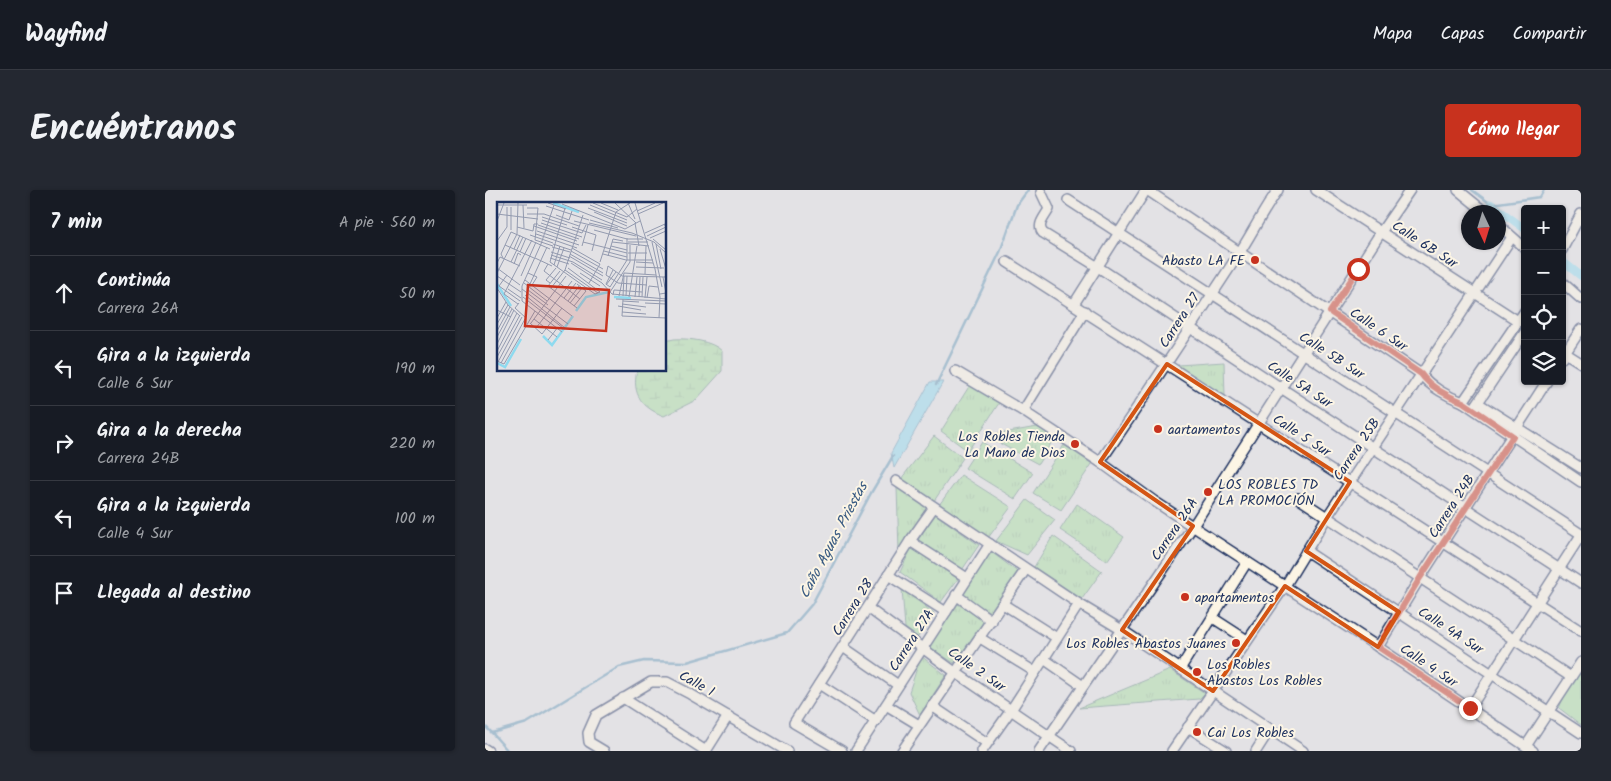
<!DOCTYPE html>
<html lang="es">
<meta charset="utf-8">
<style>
:root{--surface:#171b24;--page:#242831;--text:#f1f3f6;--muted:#9ea1a6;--line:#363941;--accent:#c8321e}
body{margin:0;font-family:Kalam,sans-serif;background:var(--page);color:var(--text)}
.controls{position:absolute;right:15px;top:15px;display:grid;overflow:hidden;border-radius:5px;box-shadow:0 1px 4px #0004}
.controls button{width:45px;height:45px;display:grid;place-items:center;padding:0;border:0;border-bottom:1px solid var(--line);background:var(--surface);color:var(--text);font:25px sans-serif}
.compass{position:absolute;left:976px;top:15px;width:45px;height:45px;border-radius:50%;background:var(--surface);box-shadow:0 1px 4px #0004;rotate:176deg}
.stop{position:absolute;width:15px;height:15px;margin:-11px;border:4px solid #c8321e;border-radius:50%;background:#fff}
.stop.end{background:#c8321e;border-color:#fff;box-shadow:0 1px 5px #0008}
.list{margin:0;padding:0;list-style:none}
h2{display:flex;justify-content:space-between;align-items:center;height:65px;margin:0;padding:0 20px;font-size:21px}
h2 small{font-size:16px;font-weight:400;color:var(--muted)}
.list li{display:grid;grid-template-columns:32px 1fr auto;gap:15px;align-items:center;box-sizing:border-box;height:75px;padding:0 20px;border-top:1px solid var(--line)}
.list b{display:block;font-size:19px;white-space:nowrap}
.list p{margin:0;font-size:16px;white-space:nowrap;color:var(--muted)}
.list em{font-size:16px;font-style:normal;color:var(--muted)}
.icon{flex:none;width:28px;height:28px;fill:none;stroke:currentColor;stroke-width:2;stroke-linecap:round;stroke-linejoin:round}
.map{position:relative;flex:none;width:1096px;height:561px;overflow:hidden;border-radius:5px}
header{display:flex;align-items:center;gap:30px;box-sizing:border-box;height:70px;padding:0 25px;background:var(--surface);border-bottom:1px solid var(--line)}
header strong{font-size:24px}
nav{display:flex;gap:28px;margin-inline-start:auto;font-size:18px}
.intro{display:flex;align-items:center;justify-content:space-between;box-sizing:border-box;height:120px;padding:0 30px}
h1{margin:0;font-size:35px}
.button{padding:12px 22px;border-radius:5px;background:var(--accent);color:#fff;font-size:18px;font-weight:700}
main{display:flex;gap:30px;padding:0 30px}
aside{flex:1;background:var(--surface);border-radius:5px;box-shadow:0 1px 4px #0004}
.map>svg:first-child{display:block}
.grass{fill:url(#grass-tufts);stroke:#608680}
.wetland{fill:url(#wetland-marsh);stroke:#608680}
.green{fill:#a6dda1;stroke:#608680}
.water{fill:#8edaef;stroke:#6096b5}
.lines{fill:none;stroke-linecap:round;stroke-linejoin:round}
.stream{stroke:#6096b5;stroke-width:2.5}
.canal{stroke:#8edaef;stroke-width:8}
.minor-casing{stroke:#1b2f5e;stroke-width:12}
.minor{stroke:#fcf5e5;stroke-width:9}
.route{stroke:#c8321e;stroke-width:6}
.marked{fill:none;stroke:#d45514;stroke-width:4;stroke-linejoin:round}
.poi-dot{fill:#c8321e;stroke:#fcf5e5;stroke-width:2}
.labels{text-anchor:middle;stroke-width:4;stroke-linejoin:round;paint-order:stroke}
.street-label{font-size:14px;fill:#1b2f5e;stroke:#fcf5e5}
.poi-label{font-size:14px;fill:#1b2f5e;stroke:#fcf5e5;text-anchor:start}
.water-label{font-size:15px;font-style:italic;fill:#385a82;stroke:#fcf5e5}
.inset-river{fill:none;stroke:#8edaef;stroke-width:2.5}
.inset-road{fill:none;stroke:#939aaf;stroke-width:1}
.view{fill:#c8321e;fill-opacity:0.15;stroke:#c8321e;stroke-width:2.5}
.inset-edge{fill:none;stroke:#1b2f5e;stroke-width:2.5}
</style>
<header>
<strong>Wayfind</strong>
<nav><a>Mapa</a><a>Capas</a><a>Compartir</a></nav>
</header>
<div class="intro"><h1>Encuéntranos</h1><a class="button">Cómo llegar</a></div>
<main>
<aside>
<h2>7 min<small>A pie · 560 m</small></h2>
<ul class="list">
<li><svg class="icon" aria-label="ahead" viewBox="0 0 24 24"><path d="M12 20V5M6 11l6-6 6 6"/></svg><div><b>Continúa</b><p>Carrera 26A</p></div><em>50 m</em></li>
<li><svg class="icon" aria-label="left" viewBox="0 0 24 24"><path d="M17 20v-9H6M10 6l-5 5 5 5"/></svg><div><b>Gira a la izquierda</b><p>Calle 6 Sur</p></div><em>190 m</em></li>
<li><svg class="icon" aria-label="right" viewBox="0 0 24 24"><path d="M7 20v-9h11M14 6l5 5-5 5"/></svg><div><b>Gira a la derecha</b><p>Carrera 24B</p></div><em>220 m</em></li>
<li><svg class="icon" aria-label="left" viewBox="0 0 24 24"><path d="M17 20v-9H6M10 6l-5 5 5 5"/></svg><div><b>Gira a la izquierda</b><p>Calle 4 Sur</p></div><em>100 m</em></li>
<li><svg class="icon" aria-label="arrive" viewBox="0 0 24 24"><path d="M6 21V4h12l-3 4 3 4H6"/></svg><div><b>Llegada al destino</b></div></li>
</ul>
</aside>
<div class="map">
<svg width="1096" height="561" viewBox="0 0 1096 561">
<defs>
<pattern id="grass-tufts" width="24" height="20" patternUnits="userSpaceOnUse" patternTransform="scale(1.25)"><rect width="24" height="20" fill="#a6dda1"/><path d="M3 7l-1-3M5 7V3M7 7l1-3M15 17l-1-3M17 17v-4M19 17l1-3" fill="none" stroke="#8ebe8d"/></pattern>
<pattern id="wetland-marsh" width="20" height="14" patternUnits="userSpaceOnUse" patternTransform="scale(1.25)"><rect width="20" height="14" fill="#a6dda1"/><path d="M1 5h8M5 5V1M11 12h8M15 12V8" fill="none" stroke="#8ebe8d"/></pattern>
</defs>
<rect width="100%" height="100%" fill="#e3e2e5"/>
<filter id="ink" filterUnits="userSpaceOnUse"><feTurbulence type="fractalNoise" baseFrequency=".02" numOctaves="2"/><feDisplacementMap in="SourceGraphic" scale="10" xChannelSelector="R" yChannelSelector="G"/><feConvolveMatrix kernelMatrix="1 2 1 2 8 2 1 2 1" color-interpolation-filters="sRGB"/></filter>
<g filter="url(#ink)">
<g class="grass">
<path d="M739,172L740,206L693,175Z"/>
<path d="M485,195L514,213L483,261L456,241Z"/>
<path d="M552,237L570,247L553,274L501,246Z"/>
<path d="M449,246L478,268L449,311L416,289Z"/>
<path d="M497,252L548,283L530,309L480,278Z"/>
<path d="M579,255L607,274L576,320L548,303Z"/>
<path d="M476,285L526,317L503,348L454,315Z"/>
<path d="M412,298L443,319L414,362Z"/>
<path d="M542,310L570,330L542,365L511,351Z"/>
<path d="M592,314L639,347L622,371L575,340Z"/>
<path d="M450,324L494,355L477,380L433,350Z"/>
<path d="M568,346L617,381L597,409L549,377Z"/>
<path d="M427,357L473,389L456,412L415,382Z"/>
<path d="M505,361L534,383L507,423L474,404Z"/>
<path d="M417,399L449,423L433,447L420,438Z"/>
<path d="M470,412L500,432L469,473L440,454Z"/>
<path d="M436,466L461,485L435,525L424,502Z"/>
<path d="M685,480L720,503L714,509L594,518Z"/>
</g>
<path class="wetland" d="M189,149C204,148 227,151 237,161V181L211,210L179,226C158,218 146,205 152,180H180V151Z"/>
<path class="green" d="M1096,479V535L1074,518L1082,500Z"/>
<path class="water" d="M445,192H458L409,278L406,263Z"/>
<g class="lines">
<g class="stream">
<path d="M987,0L1006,14L1055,7L1059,0"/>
<path d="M451,195L515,62L532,15L543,0"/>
<path d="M0,536L7,543L42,533L134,477L159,471L202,472L302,443L327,414L386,303L408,266"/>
<path d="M7,543L23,561"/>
</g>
<g class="canal">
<path d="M1006,14L1040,39"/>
<path d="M1077,71L1096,86"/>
</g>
<defs>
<g id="minor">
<path d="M662,0L936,184C945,197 964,207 978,212L1096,292"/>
<path d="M831,0L1033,131"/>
<path d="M973,0L1000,22"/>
<path d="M556,2L564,19C560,27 551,35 558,43L613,77L796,198L1096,393"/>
<path d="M583,10L1096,344"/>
<path d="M1014,35L1040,58"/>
<path d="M1077,60L1096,24"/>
<path d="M522,72L1096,441"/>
<path d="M1077,92L1096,109"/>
<path d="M589,114L661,0"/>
<path d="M1077,161L1096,173"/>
<path d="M1077,168L1096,139"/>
<path d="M470,181L538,221L615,272L669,311L893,457L1048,561"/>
<path d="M978,212L1040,121"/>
<path d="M993,213L1096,278"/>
<path d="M990,217L1040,142"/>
<path d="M538,221L600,121"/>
<path d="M615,272C661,205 706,137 751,68C766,46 777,22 793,0"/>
<path d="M411,291L594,414L637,440L818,561"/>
<path d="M813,308L1086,487"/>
<path d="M425,351L482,388"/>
<path d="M821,361L1096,543"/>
<path d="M403,385L461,422"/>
<path d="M471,405L507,431"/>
<path d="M518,414L572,448"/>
<path d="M383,418L470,482L586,561"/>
<path d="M728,428L762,450"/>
<path d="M495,448L550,482"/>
<path d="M358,457L413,495"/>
<path d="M893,457L935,388L1062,191"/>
<path d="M559,469L598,496"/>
<path d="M695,479L762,372"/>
<path d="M334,494L391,531"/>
<path d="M138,508L221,561L243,526"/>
<path d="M401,515L434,535"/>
<path d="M447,516L502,553"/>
<path d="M985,518L1096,345"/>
<path d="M703,537L741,561"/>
<path d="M1041,556L1096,472"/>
<path d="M0,559L3,561"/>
<path d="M119,561L104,552L103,543L111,525L166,492H182L205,504L302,561"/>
<path d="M357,561L309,533L425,351L449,317"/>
<path d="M371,561L505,354"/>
<path d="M417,561L541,379"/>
<path d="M497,561L526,520L594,414"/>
<path d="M554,561L708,336L896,42L925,0"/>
<path d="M687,561L800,396L842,327L1027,47"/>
<path d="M771,561L785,539"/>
</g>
</defs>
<use href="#minor" class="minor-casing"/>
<use href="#minor" class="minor"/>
</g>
</g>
<g class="lines" filter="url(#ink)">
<path class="route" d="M873,79L845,122L936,184C945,197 964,207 978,212L1028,246L935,388L893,457L985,518"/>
</g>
<path d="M0 0H1096V561H0ZM682,174L865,292L821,361L914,422L893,457L800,396L728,501L637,440L708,336L615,272Z" fill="#e3e2e5" fill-opacity=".55" fill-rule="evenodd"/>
<path class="marked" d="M682,174L865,292L821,361L914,422L893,457L800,396L728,501L637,440L708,336L615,272Z"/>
<g class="poi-dot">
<circle cx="770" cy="70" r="5"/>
<circle cx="673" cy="239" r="5"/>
<circle cx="590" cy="254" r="5"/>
<circle cx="723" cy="302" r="5"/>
<circle cx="700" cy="407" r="5"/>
<circle cx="751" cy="453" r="5"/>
<circle cx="712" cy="482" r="5"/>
<circle cx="712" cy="542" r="5"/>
</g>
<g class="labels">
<g class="street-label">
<text transform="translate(940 54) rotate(33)" y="5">Calle 6B Sur</text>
<text transform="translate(694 130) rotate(-57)" y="5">Carrera 27</text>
<text transform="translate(894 139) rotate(34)" y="5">Calle 6 Sur</text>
<text transform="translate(847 165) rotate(33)" y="5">Calle 5B Sur</text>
<text transform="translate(815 194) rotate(33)" y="5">Calle 5A Sur</text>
<text transform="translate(817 245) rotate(33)" y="5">Calle 5 Sur</text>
<text transform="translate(871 259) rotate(-56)" y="5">Carrera 25B</text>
<text transform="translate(966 316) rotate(-57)" y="5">Carrera 24B</text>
<text transform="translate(689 339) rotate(-56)" y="5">Carrera 26A</text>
<text transform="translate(367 417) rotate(-58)" y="5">Carrera 28</text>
<text transform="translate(966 440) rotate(33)" y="5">Calle 4A Sur</text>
<text transform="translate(426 450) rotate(-57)" y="5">Carrera 27A</text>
<text transform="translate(944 475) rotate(34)" y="5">Calle 4 Sur</text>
<text transform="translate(492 479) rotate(35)" y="5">Calle 2 Sur</text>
<text transform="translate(212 493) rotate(29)" y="5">Calle 1</text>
</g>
<g class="poi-label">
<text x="760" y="75" text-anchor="end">Abasto LA FE</text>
<text x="683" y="244">aartamentos</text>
<text x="580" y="251" text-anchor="end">Los Robles Tienda<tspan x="580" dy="16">La Mano de Dios</tspan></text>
<text x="733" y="299">LOS ROBLES TD<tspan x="733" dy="16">LA PROMOCIÓN</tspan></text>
<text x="710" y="412">apartamentos</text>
<text x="741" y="458" text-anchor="end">Los Robles Abastos Juanes</text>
<text x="722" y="479">Los Robles<tspan x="722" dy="16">Abastos Los Robles</tspan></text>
<text x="722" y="547">Cai Los Robles</text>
</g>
<g class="water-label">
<text transform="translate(348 350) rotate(-62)" y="5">Caño Aguas Priestas</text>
</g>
</g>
<g transform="translate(12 12)">
<rect width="169" height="169" fill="#e3e2e5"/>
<path class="inset-river" d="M56,1L82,10M0,82L14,104M117,95L134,96M79,109L89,95L112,90M46,134L55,143L76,114M0,161L8,165L24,137"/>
<path class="inset-road" d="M51,1L69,7M96,1L130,15L140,7M104,1L121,8M118,1L139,21M131,1L138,17M138,1L158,67L163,95L162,116M65,2L128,27L143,19M0,3H30M26,3L27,26M93,3L130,18M49,4L92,18M10,5V25M14,5V28M30,6H41L38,38L56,44M68,6L53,60L98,92L103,90L71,66M91,6L130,21M140,9L158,1M97,10L130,24M0,12L41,17M30,12H47L82,24M141,12L166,1M59,13L72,18L75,9M45,15L70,23M45,18L85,31L89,23M93,18L121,26M0,19L7,1M77,19L139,34M44,21L85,35M92,21L135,31L157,40L169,51M138,21L142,44M41,23L82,37M37,24L80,39M20,25L36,29L37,22H41M75,25L99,33L95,49M97,28L130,37H146M40,29L82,43M148,31L168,22M39,32L57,38M33,33L56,41M150,34L169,25L167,22M153,36L169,29M156,37L169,48M57,38L80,46M0,39L10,25M86,40L130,51M115,40L152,44M131,40H151M155,40L165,85M56,42L74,48M159,42L164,67M8,43L37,56M85,44L91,23M114,44L130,48M55,45L73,50M75,46L103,62L92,81M17,47L23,33M163,47L169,67M74,49L106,67M107,49L130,55M23,50L29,36M54,50L73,56M131,51H150M73,52L106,71M106,52L129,58H156M54,53L76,60L105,78M72,54L106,74M111,54L116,37L126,39M6,56L4,52L14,30L53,47M38,56L55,64M53,56L72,62M130,58V36M14,60L26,35M103,60L119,10L133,1M139,60L156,61M0,61L3,55L23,64M74,61L105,81L115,92L169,97M17,62L21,51L24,53M51,62L47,69L83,97M57,63L63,44M60,65L67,46M139,65L167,66M0,66L23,83M68,68L101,91M63,69L51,84L80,106M0,71L20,32L21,1M31,71L40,75L35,83M83,71L103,84M148,72L149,44M10,73L2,84L23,99M109,73L111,64L125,74L169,75M109,73L121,81L150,83M0,74L24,90M24,74L39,40M28,78L75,114M27,81L50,99M53,81L49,78L59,66M33,82L50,45M109,83L119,70M25,84L44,42L57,3M25,84V99L65,130M113,85L130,58M113,85L109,82L116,68M0,86L11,103L23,114M54,86L68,68L86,13M11,87L24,96M25,87L71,122M31,88L51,103M113,90L133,60V43M163,92L169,91L166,75M28,93L68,126M116,93L117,88L145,90M122,94L127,71L159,73M126,94L127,74M129,94L130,74M26,95L66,126M132,95L140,44M138,95L140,75M142,95L143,75M145,95L146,75M67,96L79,81M148,96L150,75M150,96L152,84L161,85M119,97L169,99M126,97L125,114L169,116M71,99L82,84M126,99L142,100M22,101L18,106L29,116M73,101L85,86M148,101L169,102M21,102L7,92L35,38M125,102L149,105M77,104L89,89L80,82M121,104L144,108M0,108L14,115M125,110L149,112M0,116L9,100M37,117L60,135M33,121L45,132L65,106M34,121L69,74M0,122L11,103M39,126L75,79M0,129L13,105M0,135L15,107M51,138L61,125M0,142L17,108M0,149L20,111M0,155L23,113M0,159L7,162L38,109M1,160L25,115M4,161L28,117"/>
<path class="view" d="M31,83L112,88L109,129L28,124Z"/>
<rect width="169" height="169" class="inset-edge"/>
</g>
</svg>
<div class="controls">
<button>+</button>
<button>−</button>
<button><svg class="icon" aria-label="locate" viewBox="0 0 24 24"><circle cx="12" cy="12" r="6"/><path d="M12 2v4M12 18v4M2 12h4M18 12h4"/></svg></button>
<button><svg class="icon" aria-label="layers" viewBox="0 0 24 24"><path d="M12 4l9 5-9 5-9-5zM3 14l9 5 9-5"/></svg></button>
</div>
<svg class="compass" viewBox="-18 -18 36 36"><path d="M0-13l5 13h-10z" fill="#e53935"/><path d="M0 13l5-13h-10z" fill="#9ea1a6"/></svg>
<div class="stop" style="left:873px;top:79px"></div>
<div class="stop end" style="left:985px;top:518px"></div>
</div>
</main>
